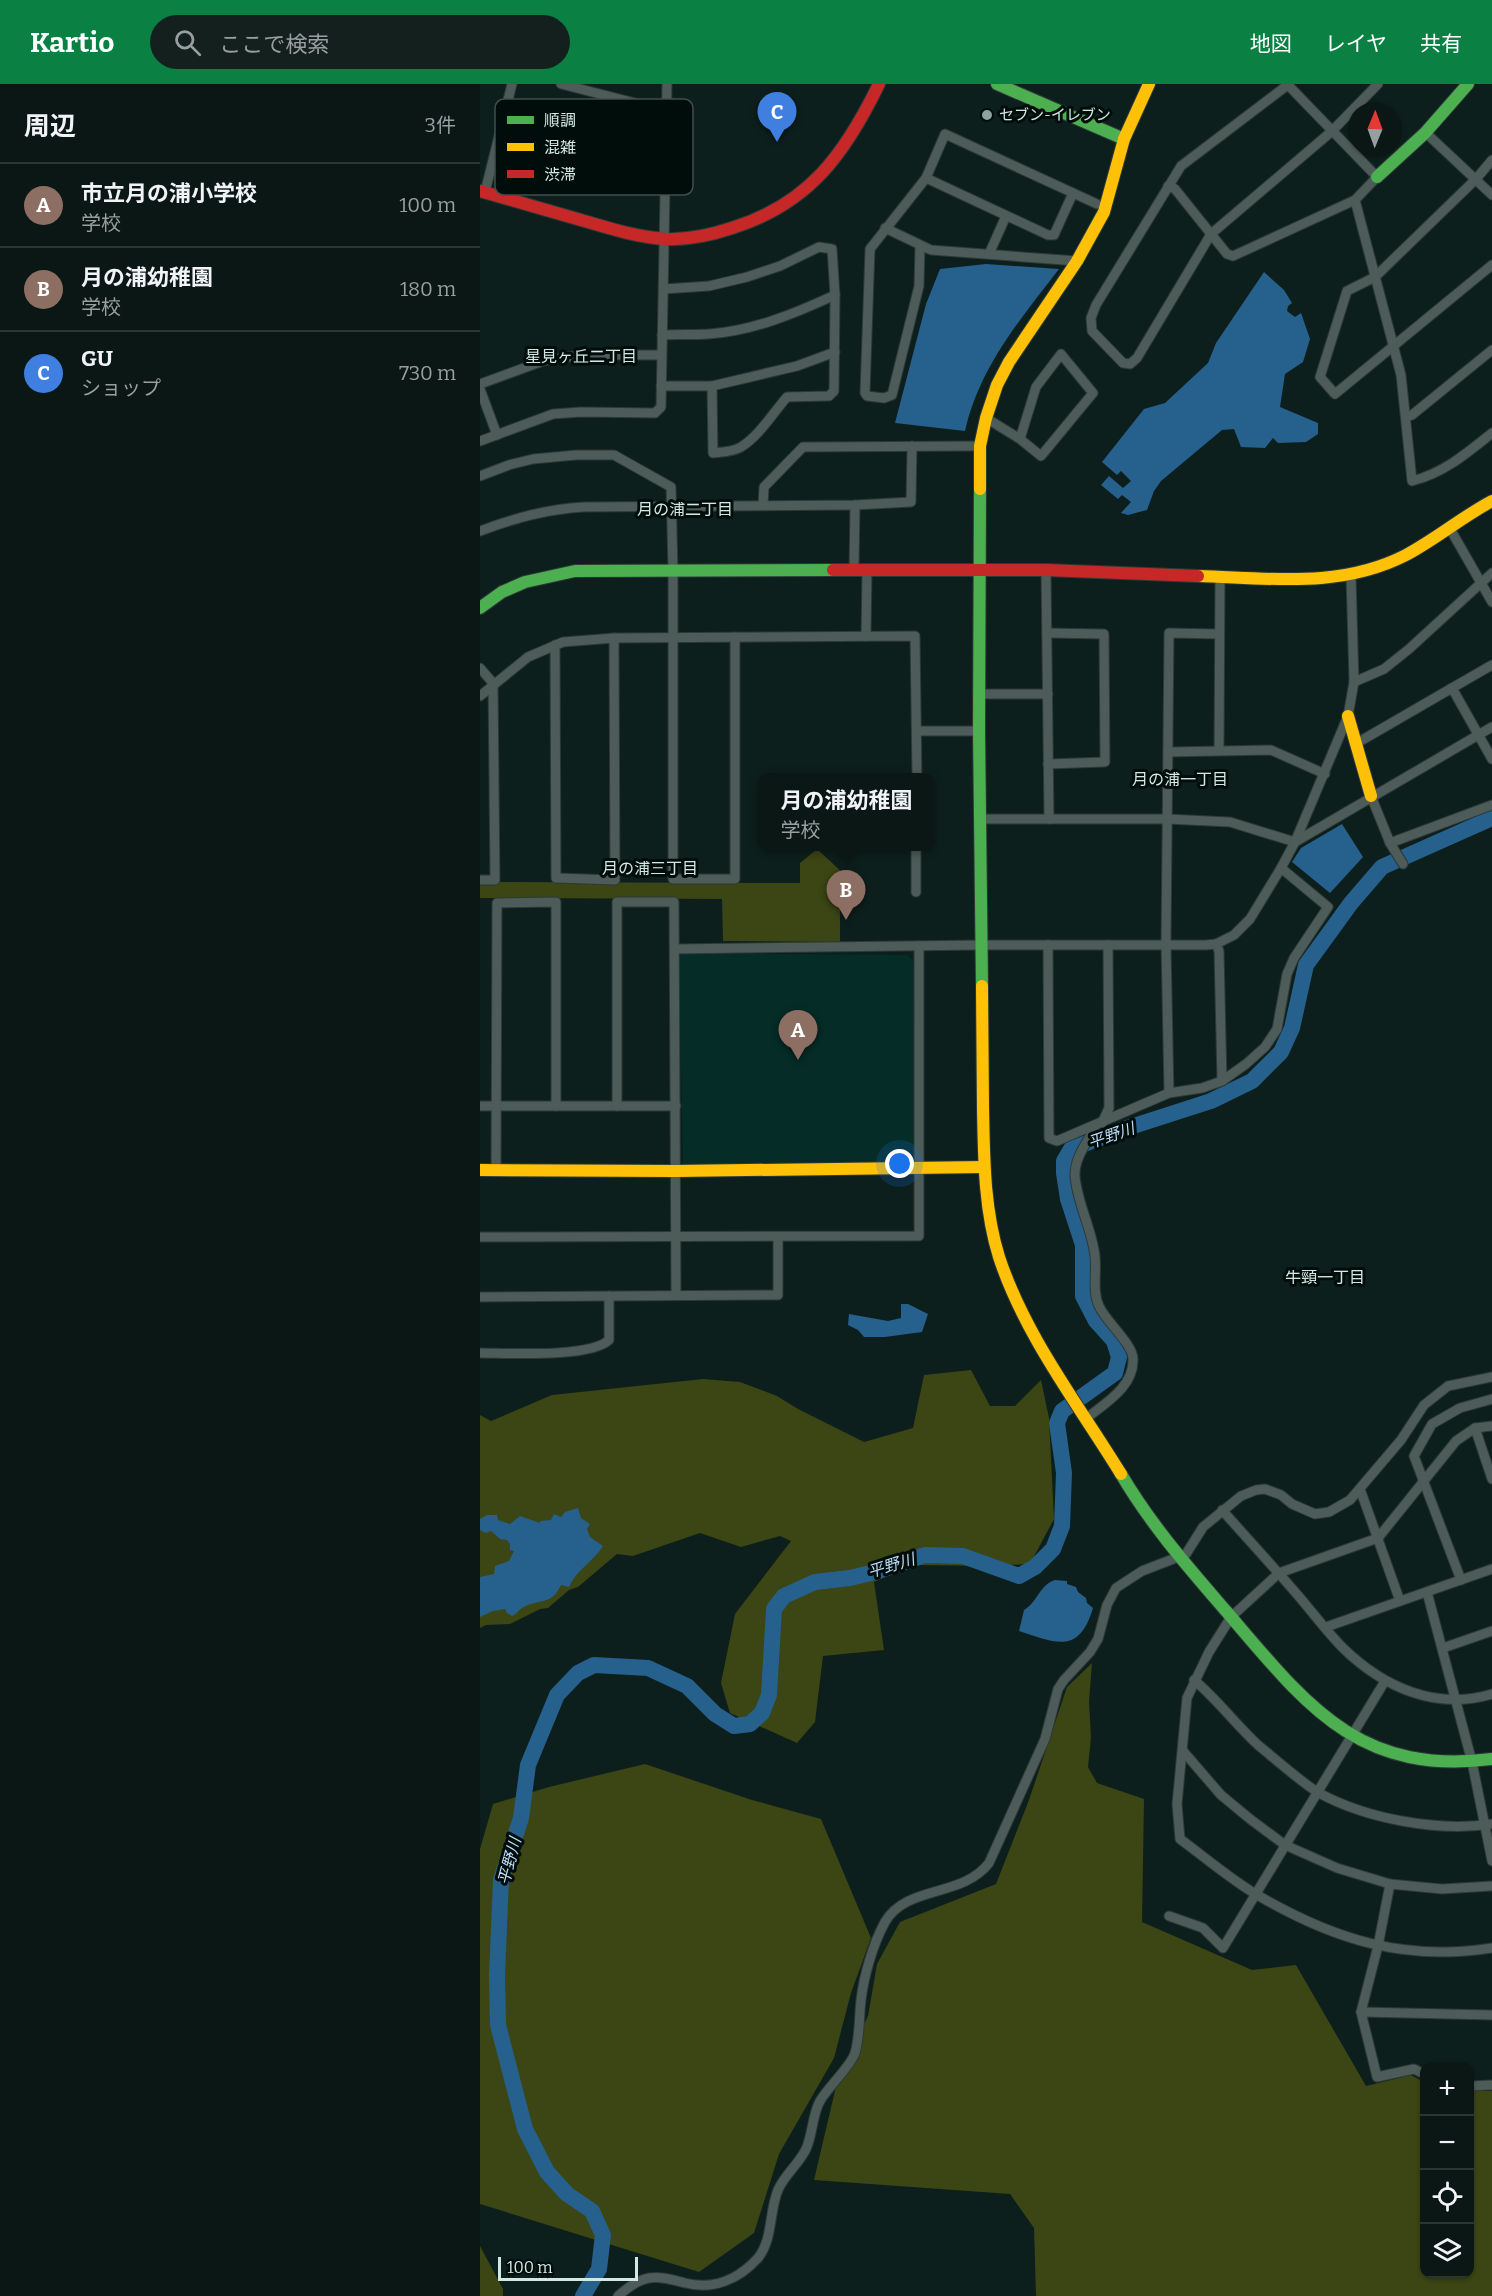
<!DOCTYPE html>
<html lang="ja">
<meta charset="utf-8">
<style>
:root{--surface:#0a1715;--page:#13201e;--text:#f1f3f6;--muted:#999fa0;--line:#2a3634;--accent:#0b8043}
body{margin:0;font-family:Bitter,"Noto Sans JP",serif;background:var(--page);color:var(--text)}
.controls{position:absolute;right:18px;bottom:18px;display:grid;overflow:hidden;border-radius:12px;box-shadow:0 2px 4px #0004}
.controls button{width:54px;height:54px;display:grid;place-items:center;padding:0;border:0;border-bottom:2px solid var(--line);background:var(--surface);color:var(--text);font:30px sans-serif}
.compass{position:absolute;left:868px;top:18px;width:54px;height:54px;border-radius:50%;background:var(--surface);box-shadow:0 2px 4px #0004;rotate:1deg}
.scale{position:absolute;left:18px;bottom:15px;width:140px;box-sizing:border-box;padding-left:6px;border:3px solid #d3e8e3;border-top:0;font-size:16px;line-height:21px;white-space:nowrap;color:#d3e8e3;-webkit-text-stroke:4px #010d0a;paint-order:stroke}
.you{position:absolute;left:420px;top:1080px;width:21px;height:21px;margin:-15px;border:4px solid #fff;border-radius:50%;background:#1a73e8;box-shadow:0 0 0 9px #1a73e833}
.badge{display:grid;place-items:center;width:39px;height:39px;border-radius:50%;background:var(--accent);color:#fff;font-size:20px;font-weight:700}
.pin{position:absolute;translate:-50% -50px;filter:drop-shadow(0 2px 3px #0008)}
.pin::after{content:'';position:absolute;top:32px;width:21px;height:18px;background:inherit;clip-path:polygon(0 0,100% 0,50% 100%)}
.popup{position:absolute;left:278px;top:689px;width:177px;height:78px;box-sizing:border-box;display:grid;place-content:center;border-radius:12px;background:var(--surface);filter:drop-shadow(0 2px 4px #0005);font-size:20px;white-space:nowrap;color:var(--muted)}
.popup b{font-size:22px;color:var(--text)}
.popup::after{content:'';position:absolute;left:50%;top:100%;margin-left:-12px;border:12px solid transparent;border-top-color:var(--surface)}
.list{margin:0;padding:0;list-style:none}
h2{display:flex;justify-content:space-between;align-items:center;height:78px;margin:0;padding:0 24px;font-size:26px}
h2 small{font-size:20px;font-weight:400;color:var(--muted)}
.list li{display:grid;grid-template-columns:39px 1fr auto;gap:18px;align-items:center;box-sizing:border-box;height:84px;padding:0 24px;border-top:2px solid var(--line)}
.list b{display:block;font-size:22px;white-space:nowrap}
.list p{margin:0;font-size:20px;white-space:nowrap;color:var(--muted)}
.list em{font-size:20px;font-style:normal;color:var(--muted)}
.icon{flex:none;width:33px;height:33px;fill:none;stroke:currentColor;stroke-width:2;stroke-linecap:round;stroke-linejoin:round}
.map{position:relative;flex:none;width:1012px;height:2212px;overflow:hidden}
header{display:flex;align-items:center;gap:36px;box-sizing:border-box;height:84px;padding:0 30px;background:var(--accent);color:#fff}
header strong{font-size:28px}
nav{display:flex;gap:33px;margin-inline-start:auto;font-size:21px}
.search{width:420px;height:54px;background:var(--page);display:flex;align-items:center;gap:15px;box-sizing:border-box;padding:0 21px;border-radius:33px;color:var(--muted);font-size:22px}
main{display:flex}
aside{flex:1;background:var(--surface)}
.map>svg:first-child{display:block}
.built{fill:#052c26}
.green{fill:#3c4514}
.water{fill:#26608d}
.lines{fill:none;stroke-linecap:round;stroke-linejoin:round}
.river{stroke:#26608d;stroke-width:16}
.street-casing{stroke:#2d3937;stroke-width:11}
.fast-casing{stroke:#2d3937;stroke-width:14}
.slow-casing{stroke:#2d3937;stroke-width:14}
.jam-casing{stroke:#2d3937;stroke-width:14}
.street{stroke:#4d5b59;stroke-width:9}
.fast{stroke:#4caf50;stroke-width:12}
.slow{stroke:#ffc107;stroke-width:12}
.jam{stroke:#c62828;stroke-width:12}
.poi-dot{fill:#8ea29d;stroke:#010d0a;stroke-width:2}
.labels{text-anchor:middle;stroke-width:6;stroke-linejoin:round;paint-order:stroke}
.poi-label{font-size:15px;fill:#d3e8e3;stroke:#010d0a;text-anchor:start}
.neighbourhood-label{font-size:16px;fill:#d3e8e3;stroke:#010d0a}
.water-label{font-size:16px;font-style:italic;fill:#bcdcf9;stroke:#010d0a}
.key{fill:#010d0a;stroke:#404f4b;stroke-width:1.5}
.key-label{font-size:16px;fill:#d3e8e3}
</style>
<header>
<strong>Kartio</strong>
<div class="search"><svg class="icon" aria-label="search" viewBox="0 0 24 24"><circle cx="10" cy="10" r="6"/><path d="M15 15l6 6"/></svg>ここで検索</div>
<nav><a>地図</a><a>レイヤ</a><a>共有</a></nav>
</header>
<main>
<aside>
<h2>周辺<small>3件</small></h2>
<ul class="list">
<li><span class="badge" style="background:#8d6e63">A</span><div><b>市立月の浦小学校</b><p>学校</p></div><em>100 m</em></li>
<li><span class="badge" style="background:#8d6e63">B</span><div><b>月の浦幼稚園</b><p>学校</p></div><em>180 m</em></li>
<li><span class="badge" style="background:#3f7fe0">C</span><div><b>GU</b><p>ショップ</p></div><em>730 m</em></li>
</ul>
</aside>
<div class="map">
<svg width="1012" height="2212" viewBox="0 0 1012 2212">
<rect width="100%" height="100%" fill="#0d1f1c"/>
<path class="built" d="M202,869L427,871L433,876L436,1076L432,1081H203L199,872Z"/>
<g class="green">
<path d="M337,765L376,801V814H360V858L243,857L242,815L0,814V798L320,799V779Z"/>
<path d="M491,1286L510,1322H535L561,1296L569,1334L574,1435L550,1480L510,1482L434,1481L394,1498L404,1566L343,1572L335,1638L317,1659L250,1629L241,1599L255,1530L311,1457L300,1452L261,1463L220,1449L153,1472L137,1470L98,1503L89,1506L68,1524L60,1525L30,1540L6,1541L0,1544V1528L60,1442L0,1438V1331L11,1337L72,1311L223,1295L260,1298L297,1312L318,1325L384,1358L433,1344L444,1291Z"/>
<path d="M0,1440L22,1450L37,1463L33,1479L0,1503Z"/>
<path d="M612,1579L609,1618L611,1653L608,1683L617,1699L664,1715L662,1838L772,1886L816,1881L886,2002L931,1991L944,1998V2190H990V2007H1012V2212H556L554,2144L530,2110L334,2096L358,1994L388,1932L397,1880L420,1838L516,1800L549,1716L587,1603Z"/>
<path d="M165,1680L272,1716L341,1735L391,1854L371,1909L354,1974L299,2070L274,2149L219,2188L0,2120V1765L13,1720L69,1703Z"/>
<path d="M0,2162L23,2205V2212H0Z"/>
</g>
<g class="water">
<path d="M506,180L579,185C540,236 500,282 485,347L415,339L446,220L460,185Z"/>
<path d="M784,188L804,206L812,219L808,222L807,227L815,233L821,229L830,255L823,278L805,290L800,323L838,339V350L826,358L798,359L793,354L785,364L761,363L754,345L742,346L681,397L674,407L667,426L648,431L641,429L651,418L642,411L638,415L621,401L629,392L643,404L651,397L641,387L637,391L622,378L664,325L685,319L728,279L736,259Z"/>
<path d="M862,740L883,773L850,809L812,778L821,764Z"/>
<path d="M421,1220H428L448,1230L442,1248L405,1253H384L378,1246L368,1241L369,1230L408,1237L421,1234Z"/>
<path d="M98,1424L101,1434L110,1440L107,1445L110,1453L123,1462C113,1478 96,1486 89,1503L81,1501C71,1522 61,1514 44,1523C38,1525 38,1530 32,1532L27,1529L25,1525L13,1527L0,1533V1493L14,1490L15,1482L29,1477L34,1467L30,1466V1460L27,1456L20,1455L11,1447L6,1449L0,1446V1435L7,1431H17L18,1436L30,1440L40,1432L60,1439V1437L71,1436L74,1430L81,1433L85,1428Z"/>
<path d="M575,1496L587,1497V1500L596,1503L598,1508L606,1514L607,1519L613,1524C599,1571 576,1559 539,1547L544,1526C557,1519 560,1500 575,1496Z"/>
</g>
<g class="lines">
<path class="river" d="M103,2212L119,2185L123,2151L112,2127L87,2110L67,2088L45,2045L18,1941L17,1891L21,1796L41,1734L48,1681L77,1611L98,1589L114,1581L168,1584L207,1602L235,1630L254,1642L270,1640L282,1629L289,1611L294,1525L304,1512L335,1498L370,1494L395,1488L445,1471L483,1472L539,1492L555,1483L573,1465L582,1442L584,1389L577,1339L582,1327L635,1289L639,1273L634,1257L616,1237L603,1212V1161L588,1115L584,1089V1077L591,1065L641,1046L731,1017L772,997L801,968L812,944L826,881L871,819L902,783L1012,734"/>
<defs>
<g id="street">
<path d="M81,0L186,27"/>
<path d="M809,0L701,82L616,221L611,234L612,247L643,279L650,280L657,274L731,150L851,48L898,0"/>
<path d="M946,49L1012,111"/>
<path d="M1012,76L996,95L895,193L867,207L840,293L855,310L1012,181"/>
<path d="M446,94L568,151H574L593,109"/>
<path d="M688,102L695,105L747,170L753,172L875,116L897,93L808,1"/>
<path d="M5,108L32,0"/>
<path d="M875,116L921,291L932,397C964,389 987,369 1012,349"/>
<path d="M405,144L451,166L597,177"/>
<path d="M440,162L439,202L412,311L404,314L387,312L385,309L390,165L446,94L465,50L617,120"/>
<path d="M509,170L526,132"/>
<path d="M184,205L229,202L267,193L300,182L339,163L352,165L355,211L354,307L349,312L307,313C293,329 279,352 261,363C253,368 242,368 233,369L232,302"/>
<path d="M182,251C197,250 213,251 229,250C273,247 316,229 355,211"/>
<path d="M0,300L63,277L101,271H181"/>
<path d="M181,302H232L317,282L355,268"/>
<path d="M0,305L17,351"/>
<path d="M926,333L932,331L1012,266"/>
<path d="M506,334L540,355L556,303L581,270L613,309L561,372L540,355"/>
<path d="M0,357L73,330L101,328L175,329L181,323L187,0"/>
<path d="M0,392L29,381L53,375L96,371H134L191,403L193,487V795H255V553"/>
<path d="M283,421L284,403L323,363L500,362"/>
<path d="M969,443L1012,518"/>
<path d="M0,447C35,434 67,425 104,423L375,421L431,418L432,362"/>
<path d="M374,486L375,421"/>
<path d="M566,486L569,735"/>
<path d="M567,549L624,550L625,678L568,680"/>
<path d="M386,552L387,486"/>
<path d="M75,561L76,794L135,796L134,554"/>
<path d="M0,584L13,599L15,796H0"/>
<path d="M874,598L904,585L929,565L1012,489"/>
<path d="M972,604L1012,581"/>
<path d="M500,610H568"/>
<path d="M0,612L48,573L83,558L134,554L435,552L437,694"/>
<path d="M437,647H499"/>
<path d="M877,659L972,604L1012,675"/>
<path d="M739,666L740,494"/>
<path d="M688,668L791,666L845,690"/>
<path d="M891,712L910,759L923,780"/>
<path d="M501,735H687L750,738L815,758L1012,643"/>
<path d="M910,759L1012,721"/>
<path d="M436,808V762"/>
<path d="M736,860L739,867L742,997"/>
<path d="M568,861L569,1054L577,1057L689,1009L722,1004L742,997L766,980L785,963L797,945L807,890L814,874L848,823L801,784"/>
<path d="M195,865L502,861H726L736,860L754,851L770,835L801,784L815,758L868,632L874,598L871,492"/>
<path d="M689,1009L686,861L689,549L739,550"/>
<path d="M0,1022H196"/>
<path d="M137,1022V818H194L196,1211"/>
<path d="M622,1039L629,1024L628,861"/>
<path d="M16,1086L17,819L76,818V1022"/>
<path d="M0,1153L439,1152V862"/>
<path d="M0,1213L298,1211V1153"/>
<path d="M0,1269C28,1269 110,1274 129,1256V1212"/>
<path d="M607,1334C625,1319 654,1303 653,1275C653,1260 626,1238 619,1222C612,1207 617,1188 615,1172C612,1145 597,1119 595,1092C594,1074 608,1057 616,1042"/>
<path d="M1012,1342L995,1344L976,1357L898,1454L799,1489L751,1533L729,1568L707,1614L697,1720L700,1755C726,1774 751,1796 779,1812C853,1855 925,1878 1012,1864"/>
<path d="M995,1344L1012,1395"/>
<path d="M880,1405L920,1517"/>
<path d="M742,1426C766,1453 791,1480 815,1508C831,1526 846,1547 863,1564C903,1603 956,1627 1012,1610"/>
<path d="M981,1496L934,1372L952,1340L980,1324L1012,1315"/>
<path d="M947,1508L992,1678L1012,1777"/>
<path d="M846,1543L1012,1485"/>
<path d="M963,1564L1012,1547"/>
<path d="M714,1596C738,1616 756,1641 778,1661C794,1674 822,1699 839,1709C887,1735 958,1748 1012,1740"/>
<path d="M703,1667L741,1711L770,1735L805,1761L857,1784L910,1800L962,1805L1012,1802"/>
<path d="M910,1800L898,1862L881,1928L897,1993L934,1985L944,1990"/>
<path d="M689,1832L723,1844L743,1864L905,1597"/>
<path d="M881,1928L1012,1931"/>
<path d="M990,2002L1012,2001"/>
<path d="M138,2212C147,2204 157,2196 169,2194C181,2192 193,2196 205,2199C233,2206 258,2196 278,2174C293,2156 289,2127 298,2106C305,2090 319,2080 326,2065C333,2050 332,2031 340,2017C348,2003 371,1982 375,1969C380,1952 379,1933 381,1916C384,1891 393,1860 405,1838C426,1801 482,1814 509,1779L565,1655L578,1605L584,1596L610,1568L618,1555L627,1521L636,1504L662,1487L706,1470L723,1443L761,1412L776,1406L785,1405L801,1411L812,1420L835,1430L849,1428L870,1416L921,1356L944,1321L968,1302L1012,1293"/>
</g>
<g id="fast">
<path d="M517,0L644,55"/>
<path d="M897,93L945,49L988,0"/>
<path d="M500,405L499,647L502,902"/>
<path d="M0,524L22,508L45,498L95,487L353,486"/>
<path d="M641,1390C671,1441 708,1483 746,1527C825,1619 877,1692 1012,1675"/>
</g>
<g id="slow">
<path d="M500,405V362L506,334L517,301L529,278L597,177L624,128L644,55L669,0"/>
<path d="M718,492C789,494 860,505 926,471C956,455 982,433 1012,417"/>
<path d="M868,632L891,712"/>
<path d="M502,902C502,942 503,983 503,1024C504,1074 504,1125 519,1173C545,1252 598,1320 641,1390"/>
<path d="M0,1086L196,1087L504,1083"/>
</g>
<g id="jam">
<path d="M0,107C34,117 67,126 101,136C128,144 156,153 185,155C207,156 231,151 252,144C329,120 365,70 399,0"/>
<path d="M353,486H566L718,492"/>
</g>
</defs>
<use href="#street" class="street-casing"/>
<use href="#fast" class="fast-casing"/>
<use href="#slow" class="slow-casing"/>
<use href="#jam" class="jam-casing"/>
<use href="#street" class="street"/>
<use href="#fast" class="fast"/>
<use href="#slow" class="slow"/>
<use href="#jam" class="jam"/>
</g>
<circle class="poi-dot" cx="507" cy="31" r="6"/>
<g class="labels">
<g class="poi-label">
<text x="519" y="36">セブン-イレブン</text>
</g>
<g class="neighbourhood-label">
<text x="101" y="278">星見ヶ丘二丁目</text>
<text x="205" y="431">月の浦二丁目</text>
<text x="700" y="701">月の浦一丁目</text>
<text x="170" y="790">月の浦三丁目</text>
<text x="845" y="1199">牛頸一丁目</text>
</g>
<g class="water-label">
<text transform="translate(631 1051) rotate(-19)" y="6">平野川</text>
<text transform="translate(411 1481) rotate(-17)" y="6">平野川</text>
<text transform="translate(29 1777) rotate(-75)" y="6">平野川</text>
</g>
</g>
<rect x="15" y="15" width="198" height="96" rx="9" class="key"/>
<rect x="27" y="32" width="27" height="8" fill="#4caf50"/>
<rect x="27" y="59" width="27" height="8" fill="#ffc107"/>
<rect x="27" y="86" width="27" height="8" fill="#c62828"/>
<g class="key-label">
<text x="64" y="42">順調</text>
<text x="64" y="69">混雑</text>
<text x="64" y="96">渋滞</text>
</g>
</svg>
<div class="controls">
<button>+</button>
<button>−</button>
<button><svg class="icon" aria-label="locate" viewBox="0 0 24 24"><circle cx="12" cy="12" r="6"/><path d="M12 2v4M12 18v4M2 12h4M18 12h4"/></svg></button>
<button><svg class="icon" aria-label="layers" viewBox="0 0 24 24"><path d="M12 4l9 5-9 5-9-5zM3 14l9 5 9-5"/></svg></button>
</div>
<svg class="compass" viewBox="-18 -18 36 36"><path d="M0-13l5 13h-10z" fill="#e53935"/><path d="M0 13l5-13h-10z" fill="#999fa0"/></svg>
<div class="scale">100 m</div>
<div class="you"></div>
<div class="pin badge" style="left:318px;top:976px;background:#8d6e63">A</div>
<div class="pin badge" style="left:366px;top:836px;background:#8d6e63">B</div>
<div class="popup"><b>月の浦幼稚園</b>学校</div>
<div class="pin badge" style="left:297px;top:58px;background:#3f7fe0">C</div>
</div>
</main>
